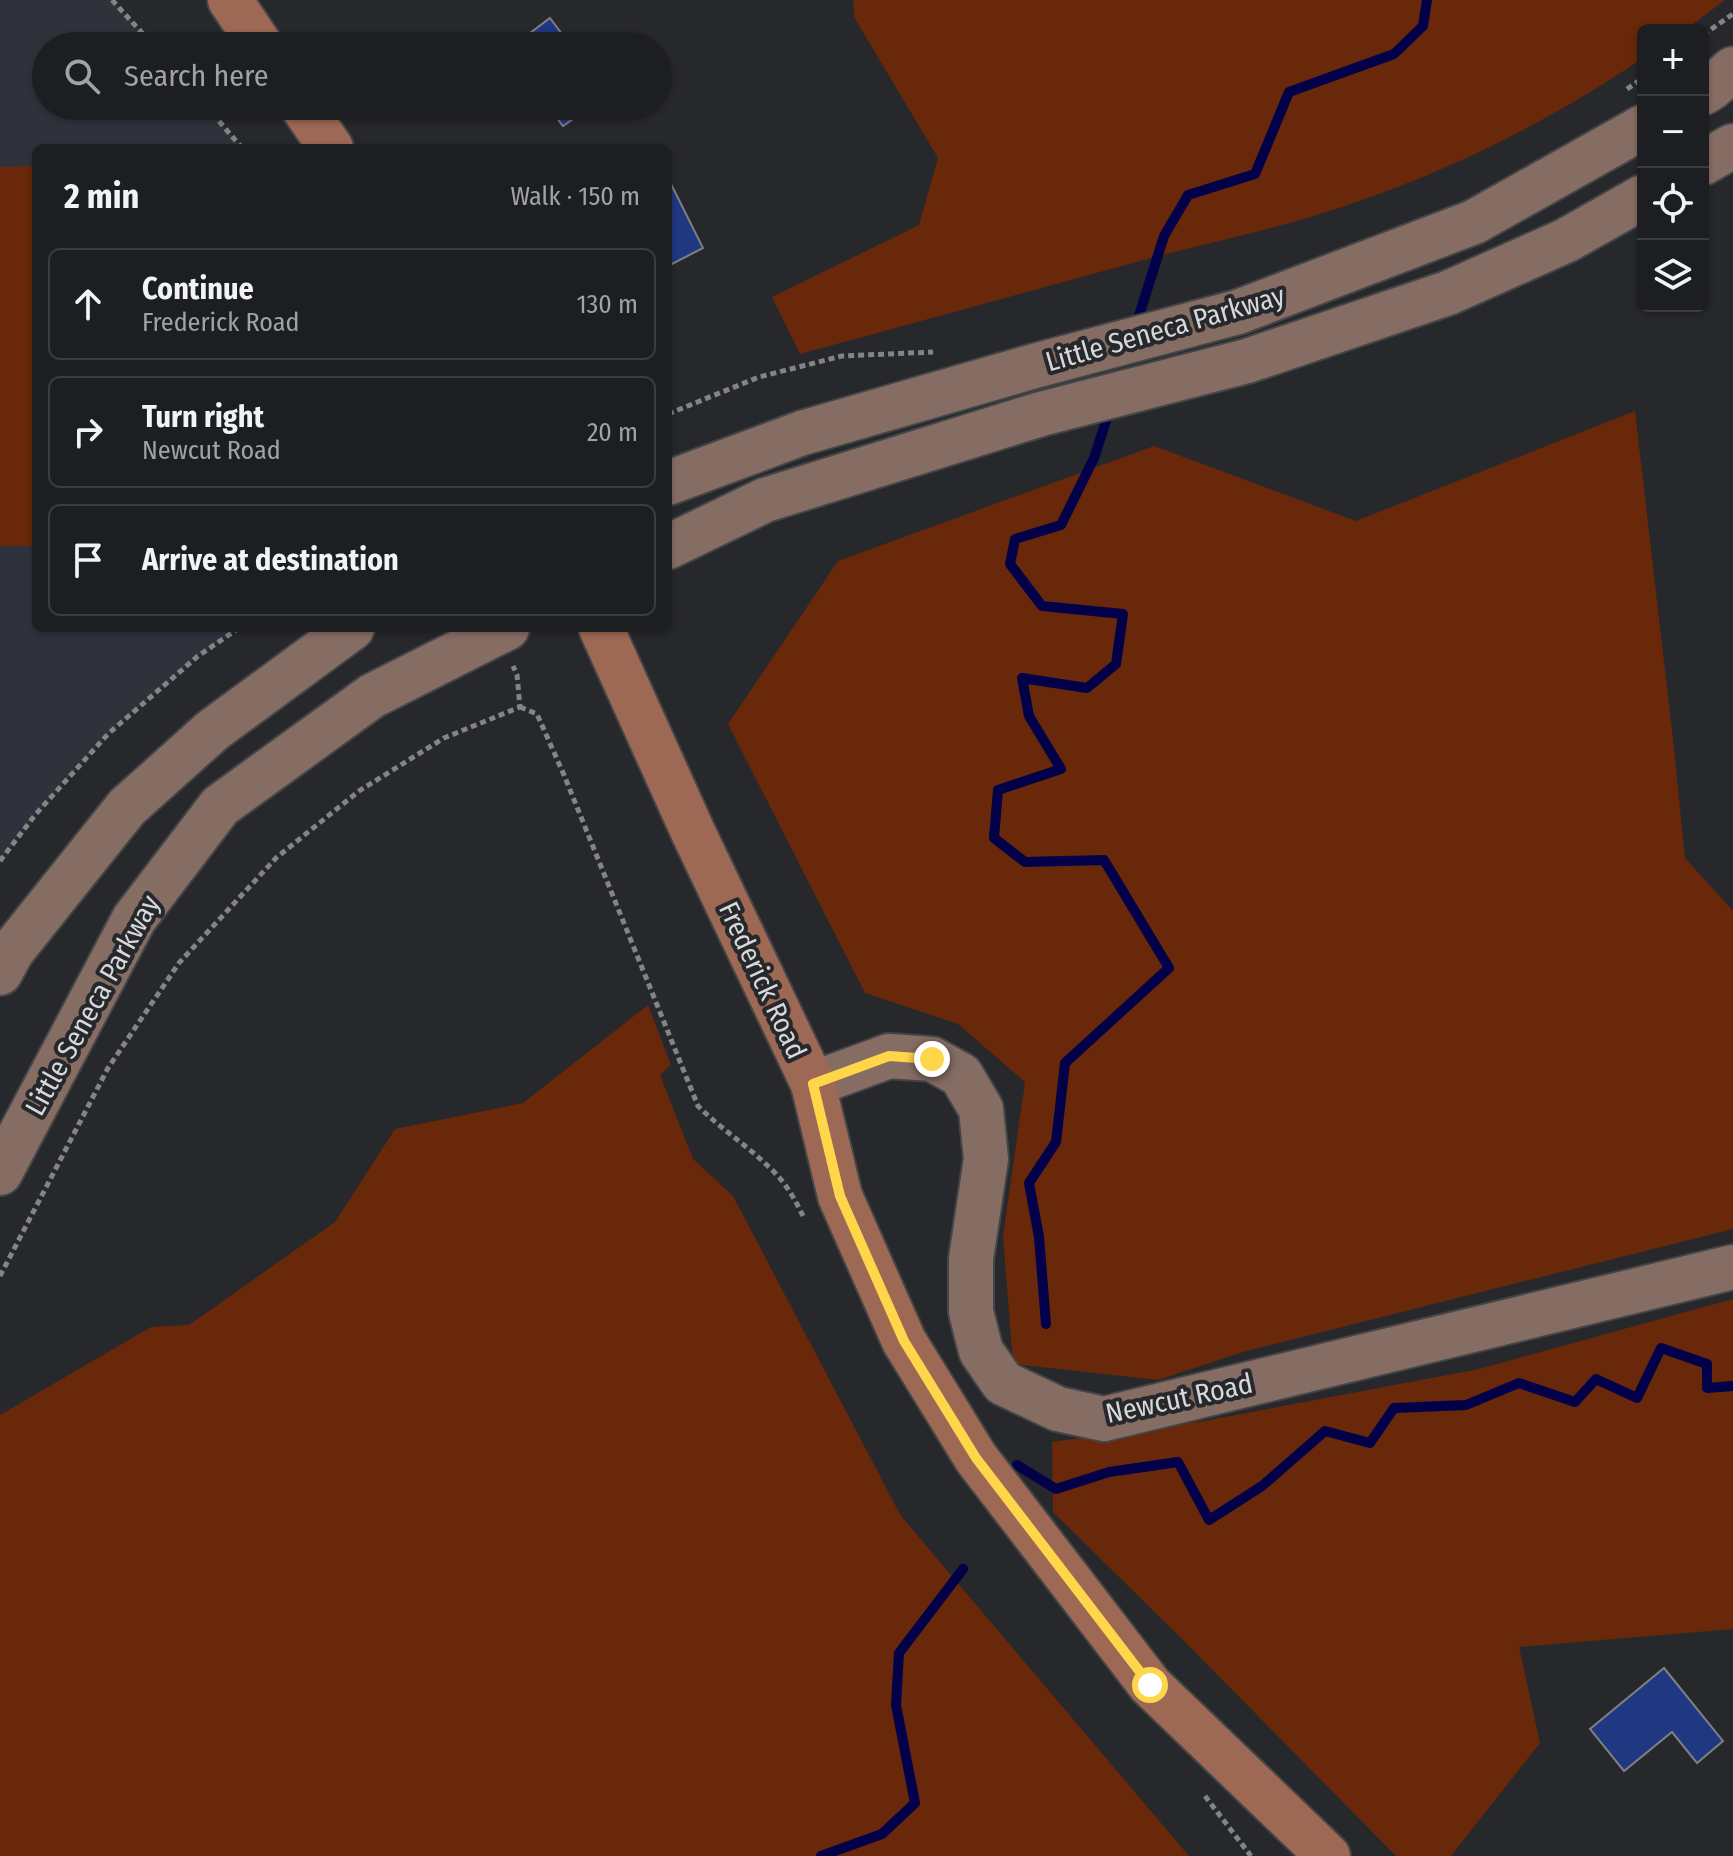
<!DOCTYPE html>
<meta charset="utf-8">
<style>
:root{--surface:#1d1e21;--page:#2a2b2e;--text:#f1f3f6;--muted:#a0a2a5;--line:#3b3c3f}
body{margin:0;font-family:"Fira Sans Condensed",sans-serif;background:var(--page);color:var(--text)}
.controls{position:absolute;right:24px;top:24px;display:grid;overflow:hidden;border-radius:12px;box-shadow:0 2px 6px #0004}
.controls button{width:72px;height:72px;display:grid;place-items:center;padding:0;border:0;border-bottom:2px solid var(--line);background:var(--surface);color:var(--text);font:40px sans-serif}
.stop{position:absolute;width:24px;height:24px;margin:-18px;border:6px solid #ffd54a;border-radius:50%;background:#fff}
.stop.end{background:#ffd54a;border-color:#fff;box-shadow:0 2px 8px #0008}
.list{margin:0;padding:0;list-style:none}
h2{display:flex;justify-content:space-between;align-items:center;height:104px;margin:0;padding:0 32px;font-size:34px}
h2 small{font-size:26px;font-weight:400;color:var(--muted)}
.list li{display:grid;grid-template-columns:52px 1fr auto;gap:24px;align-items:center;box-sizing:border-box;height:112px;margin:0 16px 16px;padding:0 16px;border:2px solid var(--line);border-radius:12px}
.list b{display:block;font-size:30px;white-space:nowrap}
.list p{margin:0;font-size:26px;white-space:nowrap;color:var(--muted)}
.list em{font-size:26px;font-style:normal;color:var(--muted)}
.icon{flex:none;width:44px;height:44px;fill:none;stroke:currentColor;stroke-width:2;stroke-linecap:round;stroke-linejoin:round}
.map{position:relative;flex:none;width:1733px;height:1856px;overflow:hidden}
.search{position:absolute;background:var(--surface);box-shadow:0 2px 6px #0004;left:32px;top:32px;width:640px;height:88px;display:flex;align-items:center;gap:20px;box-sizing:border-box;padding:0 28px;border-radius:44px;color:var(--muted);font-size:30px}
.panel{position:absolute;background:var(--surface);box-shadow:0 2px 6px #0004;left:32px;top:144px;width:640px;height:488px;border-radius:12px}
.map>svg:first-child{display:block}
.built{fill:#2f323b}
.green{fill:#682809}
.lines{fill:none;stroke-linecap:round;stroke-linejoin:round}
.stream{stroke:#03004a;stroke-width:10}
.building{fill:#203782;stroke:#7e7f83;stroke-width:2}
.secondary-casing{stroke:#444547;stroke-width:48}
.primary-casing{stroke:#444547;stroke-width:48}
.path{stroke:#838486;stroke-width:5;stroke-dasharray:6 4;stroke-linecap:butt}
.secondary{stroke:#866d64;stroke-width:44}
.primary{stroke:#9e6954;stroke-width:44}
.route{stroke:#ffd54a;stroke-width:10}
.labels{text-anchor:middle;stroke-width:8;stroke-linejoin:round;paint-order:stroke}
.street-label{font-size:28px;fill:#d7d8da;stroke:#27282c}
</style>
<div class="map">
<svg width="1733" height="1856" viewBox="0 0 1733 1856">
<rect width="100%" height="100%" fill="#27282c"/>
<path class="built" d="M0,0H112L154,46H46V106H206L242,148H36V628H239L198,656L108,734L35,815L0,861Z"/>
<g class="green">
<path d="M853,0H1725L1685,30H1643V58C1542,127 1427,182 1310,217C1258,233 1204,244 1151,258C1034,290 917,322 800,354L772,297L919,225L938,158L854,17Z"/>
<path d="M36,166V546H0V167Z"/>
<path d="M1635,411L1673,739L1685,858L1733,911V1229L1246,1351L1158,1380L1013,1364L1003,1236L1025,1082L958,1024L865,993L728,724L838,561L1154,446L1356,521Z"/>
<path d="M648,1005L671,1065L660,1075L693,1159L733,1196L901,1516L1189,1856H0V1415L151,1327L189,1325L335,1222L395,1129L523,1103Z"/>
<path d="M1733,1299V1629L1519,1647L1540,1743L1451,1856H1396L1183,1640L1053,1512L1052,1442L1204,1421L1479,1369Z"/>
</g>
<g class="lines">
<g class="stream">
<path d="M1136,325L1164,236L1188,195L1255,174L1289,92L1394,54L1423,26L1427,0"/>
<path d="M1046,1324L1039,1237L1029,1183L1056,1142L1065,1063L1169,968L1104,860L1025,862L994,838L998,790L1061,769L1029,716L1022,678L1087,688L1116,664L1123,614L1042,606L1010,564L1015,539L1061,525L1094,458L1110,409"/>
<path d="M1017,1465L1056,1489L1109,1472L1178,1462L1209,1520L1262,1486L1325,1431L1370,1443L1394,1408L1466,1405L1519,1383L1575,1402L1596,1379L1637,1398L1661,1348L1707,1364V1388L1733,1386"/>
<path d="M821,1856L882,1834L915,1803L896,1705L899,1653L963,1569"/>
</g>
</g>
<g class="building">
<path d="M550,18L571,46H513Z"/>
<path d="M548,106H591L563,126Z"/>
<path d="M671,184L703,248L668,266V186Z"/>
<path d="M1664,1668L1723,1741L1697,1763L1672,1732L1624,1771L1590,1729Z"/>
</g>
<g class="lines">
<defs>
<g id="secondary">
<path d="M1703,93L1711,88L1733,69"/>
<path d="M1703,163L1733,146"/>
<path d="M668,483L802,433L1038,365L1238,312L1474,222L1643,127"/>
<path d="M668,547L765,500L1041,414L1247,361L1448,293L1567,240L1643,197"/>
<path d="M0,973L12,951L127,807L213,730L352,628"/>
<path d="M813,1084L889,1056L932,1059L961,1075L981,1109L986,1159L971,1259V1312L981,1351L1003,1383L1058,1409L1104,1419L1733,1267"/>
<path d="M0,1173L134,919L220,806L372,696L507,628"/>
</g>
<g id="primary">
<path d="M230,0L261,46"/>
<path d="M302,106L331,148"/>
<path d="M601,628L693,832L813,1084L840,1196L904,1341L976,1458L1150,1685L1328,1856"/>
</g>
</defs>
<use href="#secondary" class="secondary-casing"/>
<use href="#primary" class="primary-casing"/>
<g class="path">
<path d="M112,0L154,46"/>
<path d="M1703,35L1733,14"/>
<path d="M1627,89L1643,78"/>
<path d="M206,106L242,148"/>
<path d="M668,414L759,377L842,356L933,352"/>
<path d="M520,707L537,714L564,775L698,1106C721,1129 748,1146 771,1169C785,1182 795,1199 803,1216"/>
<path d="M0,861L35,815L108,734L198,656L239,628"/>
<path d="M0,1276L108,1068L179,963L276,858L359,791L444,738L520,707L517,675L513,666"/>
<path d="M1205,1796L1251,1856"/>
</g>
<use href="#secondary" class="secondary"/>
<use href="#primary" class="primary"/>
</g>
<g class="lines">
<path class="route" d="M932,1059L889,1056L813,1084L840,1196L904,1341L976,1458L1150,1685"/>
</g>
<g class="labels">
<g class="street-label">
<text transform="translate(1165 328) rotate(-16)" y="10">Little Seneca Parkway</text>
<text transform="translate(763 980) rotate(65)" y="10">Frederick Road</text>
<text transform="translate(92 1005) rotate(-61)" y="10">Little Seneca Parkway</text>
<text transform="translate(1179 1398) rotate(-12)" y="10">Newcut Road</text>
</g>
</g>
</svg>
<div class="controls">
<button>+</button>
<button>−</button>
<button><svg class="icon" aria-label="locate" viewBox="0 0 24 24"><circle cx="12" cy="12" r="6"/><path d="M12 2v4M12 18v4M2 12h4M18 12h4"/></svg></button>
<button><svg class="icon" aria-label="layers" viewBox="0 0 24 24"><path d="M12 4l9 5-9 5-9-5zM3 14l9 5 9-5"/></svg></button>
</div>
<div class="stop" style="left:1150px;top:1685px"></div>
<div class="stop end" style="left:932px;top:1059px"></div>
<div class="search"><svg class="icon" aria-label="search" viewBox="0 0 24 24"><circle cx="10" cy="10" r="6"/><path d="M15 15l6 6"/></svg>Search here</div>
<section class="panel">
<h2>2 min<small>Walk · 150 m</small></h2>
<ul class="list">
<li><svg class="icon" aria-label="ahead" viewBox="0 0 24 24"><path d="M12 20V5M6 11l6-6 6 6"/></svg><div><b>Continue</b><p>Frederick Road</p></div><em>130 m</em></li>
<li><svg class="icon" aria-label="right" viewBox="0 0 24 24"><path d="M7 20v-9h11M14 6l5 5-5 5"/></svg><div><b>Turn right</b><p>Newcut Road</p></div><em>20 m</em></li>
<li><svg class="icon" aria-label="arrive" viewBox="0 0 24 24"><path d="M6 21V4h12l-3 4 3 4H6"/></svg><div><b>Arrive at destination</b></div></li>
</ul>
</section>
</div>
